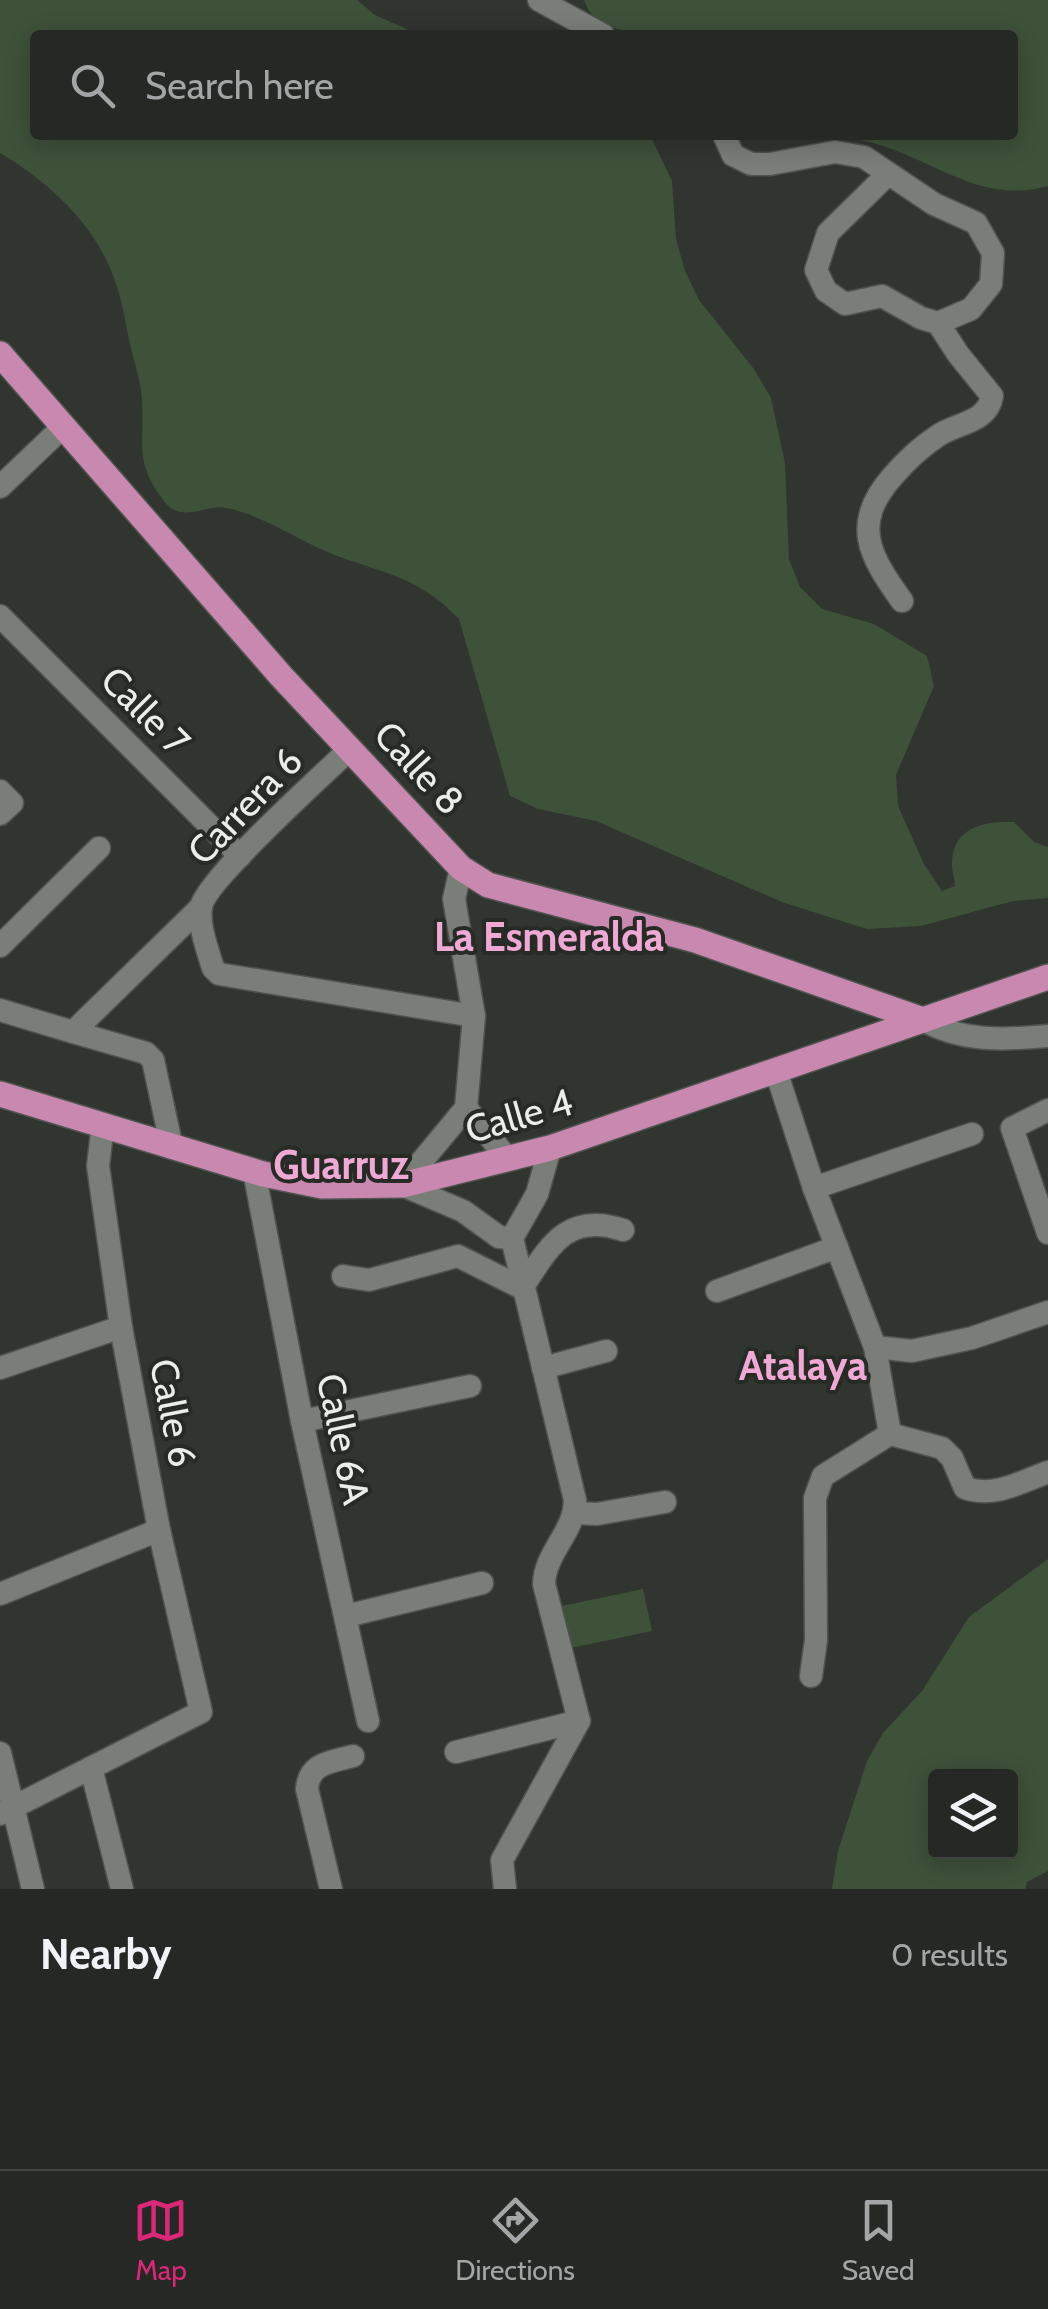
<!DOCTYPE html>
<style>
:root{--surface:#252824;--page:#313431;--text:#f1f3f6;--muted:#a3a6a6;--line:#424441;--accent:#db2777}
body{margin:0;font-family:Cabin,sans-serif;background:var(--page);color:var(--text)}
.controls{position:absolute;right:30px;bottom:30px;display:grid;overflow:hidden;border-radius:10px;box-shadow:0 5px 25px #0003}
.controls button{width:90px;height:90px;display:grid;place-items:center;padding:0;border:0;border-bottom:2px solid var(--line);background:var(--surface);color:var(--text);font:50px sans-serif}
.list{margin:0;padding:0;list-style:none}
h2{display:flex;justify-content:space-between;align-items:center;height:130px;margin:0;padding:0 40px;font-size:42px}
h2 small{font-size:32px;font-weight:400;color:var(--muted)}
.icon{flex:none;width:55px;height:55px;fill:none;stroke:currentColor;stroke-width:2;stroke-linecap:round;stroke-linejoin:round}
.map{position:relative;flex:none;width:1048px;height:1889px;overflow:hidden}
.search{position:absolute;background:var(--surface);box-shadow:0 5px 25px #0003;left:30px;right:30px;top:30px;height:110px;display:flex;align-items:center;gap:25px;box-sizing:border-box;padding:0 35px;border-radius:10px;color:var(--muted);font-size:38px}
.sheet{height:280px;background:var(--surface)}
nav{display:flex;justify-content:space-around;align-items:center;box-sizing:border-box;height:140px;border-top:2px solid var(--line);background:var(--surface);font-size:28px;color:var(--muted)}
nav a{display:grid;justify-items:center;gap:5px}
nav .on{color:var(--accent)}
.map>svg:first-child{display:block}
.green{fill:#3e5139;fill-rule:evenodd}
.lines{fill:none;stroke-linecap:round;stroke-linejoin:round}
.minor-casing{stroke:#50534f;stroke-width:25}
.major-casing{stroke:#50534f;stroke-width:28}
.minor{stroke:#797e78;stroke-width:22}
.major{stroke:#c988b0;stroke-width:25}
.labels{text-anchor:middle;stroke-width:8;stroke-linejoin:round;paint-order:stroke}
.street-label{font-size:38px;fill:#ebedea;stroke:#272b26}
.neighbourhood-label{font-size:40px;font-weight:bold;fill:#f0a9d4;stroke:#272b26}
</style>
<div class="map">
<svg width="1048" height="1889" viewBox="0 0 1048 1889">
<rect width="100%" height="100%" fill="#313530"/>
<g class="green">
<path d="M0,0H357L375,15L420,35H35V135H650L672,181L676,239L685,271L699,300L754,369L771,398L785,463L789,559L800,587L822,609L874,624L927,656L934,686L896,775L898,806L924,864L942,891L955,886C955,879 951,869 952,861C954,826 986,821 1014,822L1034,842L1048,847V898L1013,901L921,926L867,929L782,902L596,821L538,809L510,796L459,619C415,573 380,574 325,551C293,537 261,515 227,508C207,503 182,525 164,501C133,461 145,444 142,400C141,380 133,359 129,340C125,321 122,299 115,281C96,225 49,182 0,153Z"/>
<path d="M584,0H1048V186C983,204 940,164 880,145C857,137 828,138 803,135H1013V35H653C625,31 594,30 584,0Z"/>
<path d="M1048,1559V1871L1027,1882L1025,1889H832L838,1851L867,1761L883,1733L922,1691L969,1617ZM936,1776H1010V1852H936Z"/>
<path d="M643,1589L652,1631L571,1648L562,1606Z"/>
</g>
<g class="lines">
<defs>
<g id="minor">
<path d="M539,0L603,35"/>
<path d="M724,135L733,155L751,164H770L835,152L864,157L934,204L976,223L993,253L991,284L971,309L938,323L958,354L992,396C988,422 958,423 939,435C922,446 905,462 892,477C851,524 869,555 902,601"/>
<path d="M888,174L828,233L816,270L826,291L845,304L882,296L921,318L938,323"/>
<path d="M0,487L64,426"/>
<path d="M0,616L240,856"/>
<path d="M350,749C325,773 205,881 201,907C198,925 208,951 213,968L219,974L474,1016"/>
<path d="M0,791L12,803L0,814"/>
<path d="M461,868L454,899L474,1016L466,1108L402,1185L463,1211L499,1237L512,1238"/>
<path d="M0,946L99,848"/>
<path d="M0,1010L73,1032L201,907"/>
<path d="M923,1020C962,1042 1004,1040 1048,1036"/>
<path d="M73,1032L146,1053L153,1060L172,1148"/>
<path d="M776,1071L814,1188L875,1347L890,1434"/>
<path d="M466,1108L507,1158"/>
<path d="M1048,1110L1012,1128L1048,1233"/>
<path d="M254,1171L302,1421L368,1721"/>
<path d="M814,1188L972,1134"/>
<path d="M343,1276L369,1280L458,1256L522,1288C549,1247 567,1211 623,1230"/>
<path d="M717,1291L837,1247"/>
<path d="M875,1347L912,1351L972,1338L1048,1312"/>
<path d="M0,1368L121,1327"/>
<path d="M543,1368L606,1351"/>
<path d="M302,1421L470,1386"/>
<path d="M575,1513L597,1514L665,1502"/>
<path d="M0,1594L159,1530"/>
<path d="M346,1616L482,1583"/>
<path d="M811,1676L816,1640L815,1498L823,1476L890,1434L942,1448L952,1458L965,1488C994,1498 1021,1482 1048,1472"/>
<path d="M456,1752L579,1721"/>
<path d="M0,1753L33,1889"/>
<path d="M91,1768L122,1889"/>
<path d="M0,1814L201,1712L159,1530L121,1327L98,1166L103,1124"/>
<path d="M331,1889L307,1789C309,1762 332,1762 353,1756"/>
<path d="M505,1889L502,1860L579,1721L544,1584C545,1552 575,1532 575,1500L512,1238L537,1194L550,1148"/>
</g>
<g id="major">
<path d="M0,354L281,676L461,868L488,885L695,940L923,1020"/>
<path d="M0,1094L263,1174L322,1186L402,1185L550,1148L1048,977"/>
</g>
</defs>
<use href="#minor" class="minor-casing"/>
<use href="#major" class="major-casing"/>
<use href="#minor" class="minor"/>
<use href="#major" class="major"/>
</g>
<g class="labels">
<g class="street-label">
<text transform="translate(145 711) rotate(45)" y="13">Calle 7</text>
<text transform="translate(419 768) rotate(47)" y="13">Calle 8</text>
<text transform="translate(245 806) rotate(-46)" y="13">Carrera 6</text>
<text transform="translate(519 1116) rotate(-16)" y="13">Calle 4</text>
<text transform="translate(173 1413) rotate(79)" y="13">Calle 6</text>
<text transform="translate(343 1439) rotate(78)" y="13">Calle 6A</text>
</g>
<g class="neighbourhood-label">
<text x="549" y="951">La Esmeralda</text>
<text x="341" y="1179">Guarruz</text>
<text x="803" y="1380">Atalaya</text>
</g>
</g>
</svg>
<div class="controls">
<button><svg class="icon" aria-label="layers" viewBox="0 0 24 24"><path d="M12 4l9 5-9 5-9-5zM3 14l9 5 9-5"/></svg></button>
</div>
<div class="search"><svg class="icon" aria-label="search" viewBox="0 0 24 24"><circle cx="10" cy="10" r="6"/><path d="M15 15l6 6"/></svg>Search here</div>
</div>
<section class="sheet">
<h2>Nearby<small>0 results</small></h2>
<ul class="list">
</ul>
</section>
<nav>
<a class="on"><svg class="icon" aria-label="map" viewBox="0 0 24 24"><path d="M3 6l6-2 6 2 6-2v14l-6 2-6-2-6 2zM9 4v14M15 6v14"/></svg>Map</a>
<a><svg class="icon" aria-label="directions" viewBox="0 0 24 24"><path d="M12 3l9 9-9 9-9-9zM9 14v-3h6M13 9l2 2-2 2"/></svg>Directions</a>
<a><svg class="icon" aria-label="saved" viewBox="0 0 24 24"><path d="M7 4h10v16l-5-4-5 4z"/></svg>Saved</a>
</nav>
